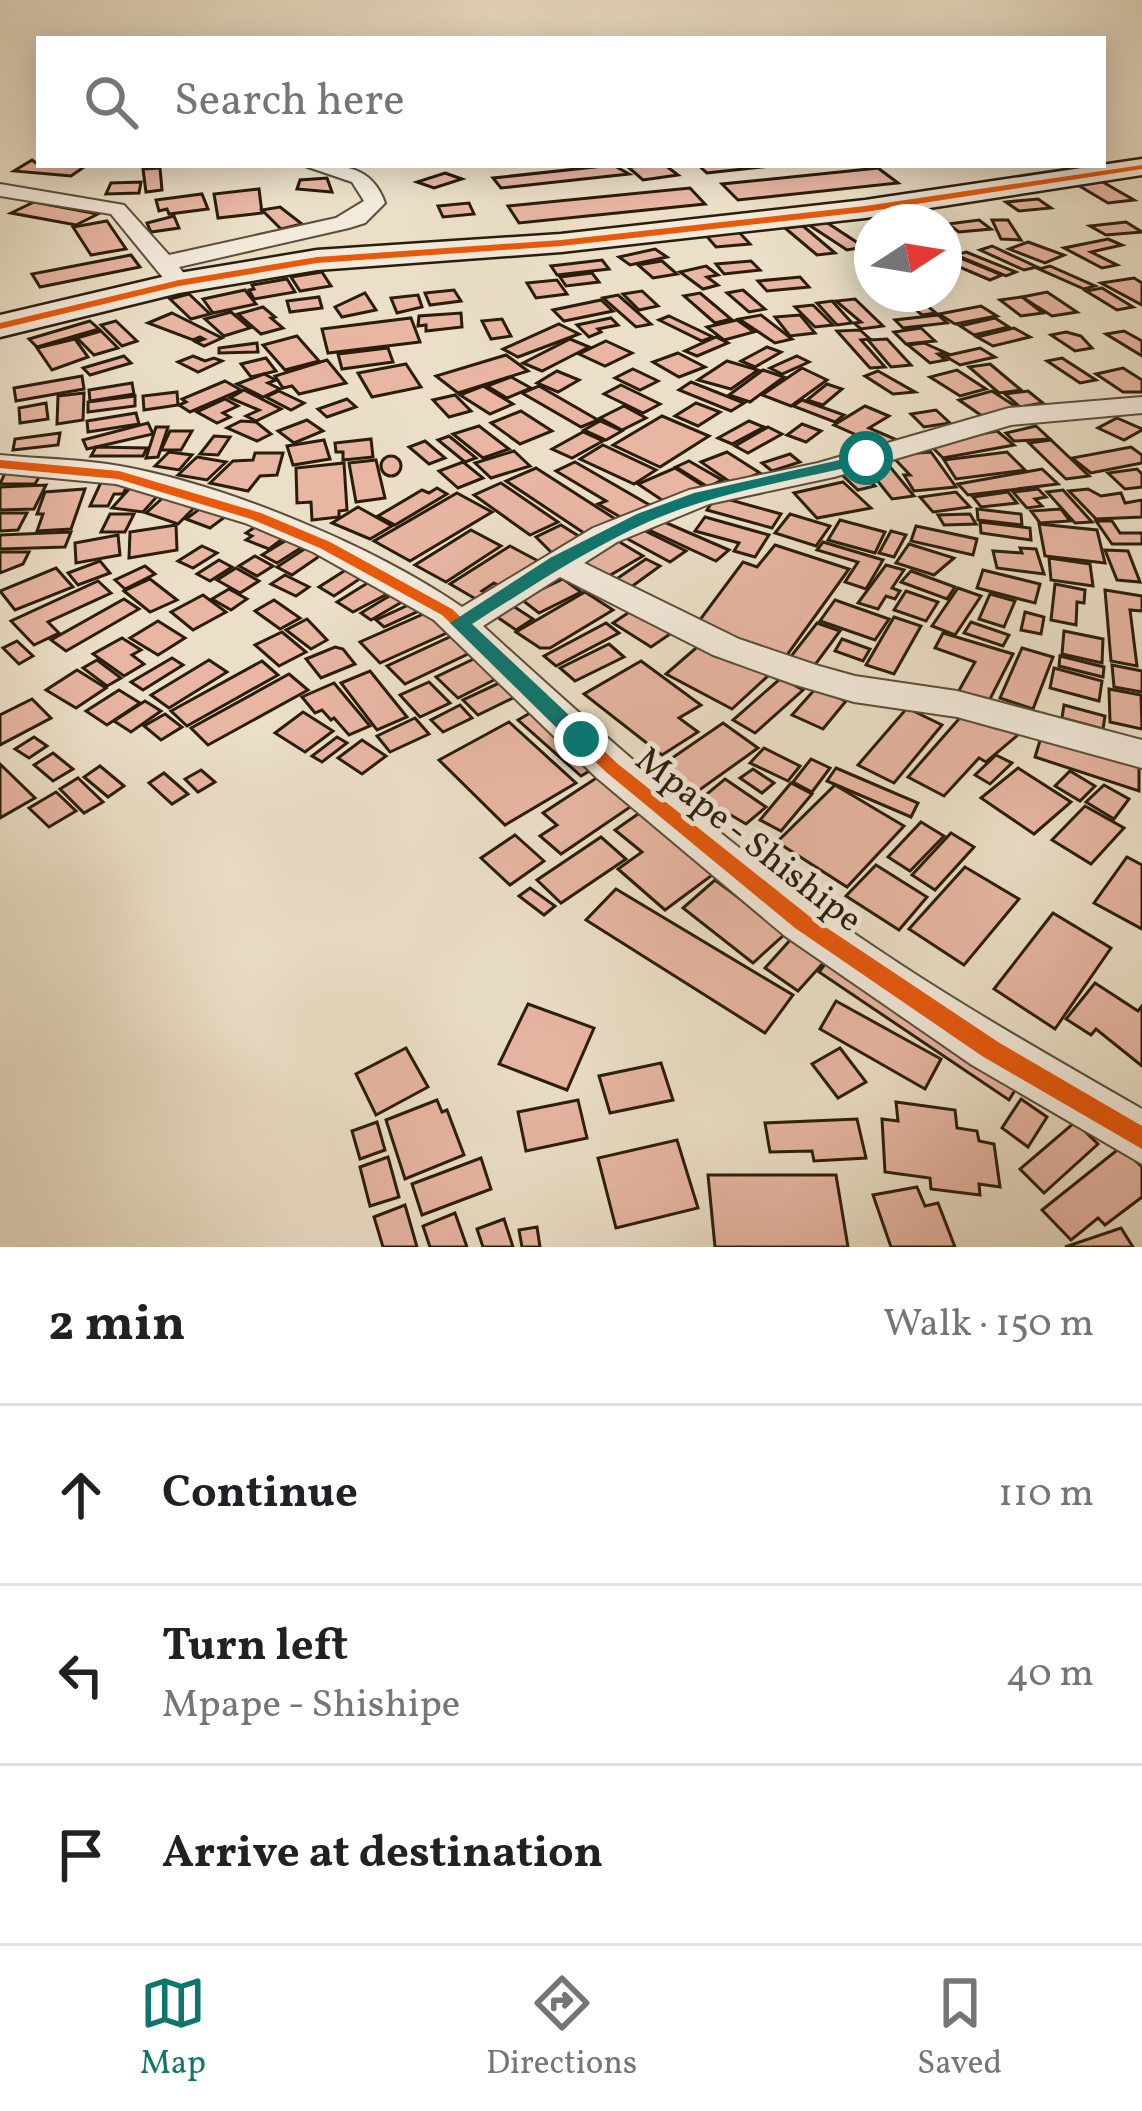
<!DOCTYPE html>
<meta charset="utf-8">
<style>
:root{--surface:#fff;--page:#f6f6f6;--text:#202124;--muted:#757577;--line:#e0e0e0;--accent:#0f766e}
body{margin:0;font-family:Vollkorn,serif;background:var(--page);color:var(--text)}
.compass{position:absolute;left:854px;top:204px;width:108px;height:108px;border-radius:50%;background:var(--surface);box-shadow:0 6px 30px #0003;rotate:78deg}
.stop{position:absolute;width:36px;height:36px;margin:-27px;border:9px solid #0f766e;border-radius:50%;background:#fff}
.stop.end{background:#0f766e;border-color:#fff;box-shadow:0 3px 12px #0008}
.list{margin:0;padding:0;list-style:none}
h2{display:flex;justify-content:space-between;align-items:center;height:156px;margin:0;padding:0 48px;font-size:51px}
h2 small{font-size:39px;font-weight:400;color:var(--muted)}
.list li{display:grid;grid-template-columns:78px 1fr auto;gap:36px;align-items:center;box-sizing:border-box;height:180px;padding:0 48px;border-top:3px solid var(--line)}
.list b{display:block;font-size:45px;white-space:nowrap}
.list p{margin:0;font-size:39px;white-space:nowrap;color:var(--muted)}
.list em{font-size:39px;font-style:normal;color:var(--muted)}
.icon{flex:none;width:66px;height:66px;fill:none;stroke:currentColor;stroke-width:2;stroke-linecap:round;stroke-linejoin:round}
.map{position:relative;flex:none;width:1142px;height:1247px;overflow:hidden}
.search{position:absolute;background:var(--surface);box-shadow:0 6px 30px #0003;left:36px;right:36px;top:36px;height:132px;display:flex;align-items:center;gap:30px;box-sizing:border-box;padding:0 42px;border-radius:0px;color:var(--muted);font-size:45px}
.sheet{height:696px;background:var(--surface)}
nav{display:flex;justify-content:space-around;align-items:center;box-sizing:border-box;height:168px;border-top:3px solid var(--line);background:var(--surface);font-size:33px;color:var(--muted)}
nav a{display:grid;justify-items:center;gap:6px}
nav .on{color:var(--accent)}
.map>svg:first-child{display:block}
.building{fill:#e8b6a3;stroke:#2b1d0b;stroke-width:3}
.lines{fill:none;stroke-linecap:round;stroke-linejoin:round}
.street-casing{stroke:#5b4e3a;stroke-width:4}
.secondary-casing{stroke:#2b1d0b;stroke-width:5}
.street{fill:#f2eadb;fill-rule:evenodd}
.secondary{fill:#f2eadb;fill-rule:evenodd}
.cycleway-casing{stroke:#f2eadb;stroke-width:7}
.cycleway{fill:#e8590c;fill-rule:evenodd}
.route{fill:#0f766e}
.labels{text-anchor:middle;stroke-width:10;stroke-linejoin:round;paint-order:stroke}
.street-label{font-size:36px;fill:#2b1d0b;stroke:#f2eadb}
</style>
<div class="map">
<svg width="1142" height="1247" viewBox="0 0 1142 1247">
<rect width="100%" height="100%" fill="#ebdfc7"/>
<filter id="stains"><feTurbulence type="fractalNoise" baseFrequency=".00167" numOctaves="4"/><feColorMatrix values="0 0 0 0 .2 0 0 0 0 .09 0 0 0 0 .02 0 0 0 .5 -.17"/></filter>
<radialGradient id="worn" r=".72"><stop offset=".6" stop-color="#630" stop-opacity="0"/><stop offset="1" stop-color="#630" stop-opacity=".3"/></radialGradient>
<g class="building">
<path d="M32,160L39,165H87L71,176L14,171Z"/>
<path d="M613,165L629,174L501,188L493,178Z"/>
<path d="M665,165L678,175L643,180L628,167Z"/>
<path d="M698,165H779L707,173Z"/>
<path d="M160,168L162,190L146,192L143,169Z"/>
<path d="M878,168L898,183L738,200L722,184Z"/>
<path d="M445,173L462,179L434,188L417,182Z"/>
<path d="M327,178L332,192L297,189L300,180Z"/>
<path d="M1101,181L1134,200L1108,203L1076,184Z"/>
<path d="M141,182L139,193L106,194L111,183Z"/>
<path d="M690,188L705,204L519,223L508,206Z"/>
<path d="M259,189L262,213L218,218L214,194Z"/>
<path d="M202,194L208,209L169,214L167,209L159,211L156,200Z"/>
<path d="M1038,199L1051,208L1019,211L1006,202Z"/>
<path d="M34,202L98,214L76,225L11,213Z"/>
<path d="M469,203L474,214L443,217L438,206Z"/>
<path d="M280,207L302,224L281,229L262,210Z"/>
<path d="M174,216L179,228L151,232L147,223Z"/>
<path d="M979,220L991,229L959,232L948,224Z"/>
<path d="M992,220H1008L1021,240L1001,239Z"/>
<path d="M107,221L126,249L91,255L73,227Z"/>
<path d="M826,222L864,247L847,250L809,225Z"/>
<path d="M1126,222L1142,232L1106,235L1090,226Z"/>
<path d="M803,226L835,253L817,255L785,228Z"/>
<path d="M736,229L750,244L716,247L703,232Z"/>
<path d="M1108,239L1122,245L1091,252L1117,265L1102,268L1064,248Z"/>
<path d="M1028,242L1064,255L1045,263L1009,249Z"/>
<path d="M992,246L1037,267L1024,270L980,250Z"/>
<path d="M655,249L667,257L630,265L619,257Z"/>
<path d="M966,252L1016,272L1006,276L956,255Z"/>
<path d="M131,255L140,267L40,287L32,274Z"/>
<path d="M963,259L1002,275L990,280L950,263Z"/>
<path d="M602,260L609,269L557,275L551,266Z"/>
<path d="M662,261L677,274L653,278L638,265Z"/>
<path d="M751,261L760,270L724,274L716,264Z"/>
<path d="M706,266L718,275L707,277L718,285L703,289L680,272Z"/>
<path d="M1050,266L1095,286L1084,289L1039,269Z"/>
<path d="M322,272L331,286L300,291L291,277Z"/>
<path d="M592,273L599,282L566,286L560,277Z"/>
<path d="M800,277L809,287L767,291L758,281Z"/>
<path d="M1134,278L1142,283V305L1101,283Z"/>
<path d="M287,279L295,292L254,299L249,290L254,289L252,285Z"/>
<path d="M557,280L567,294L536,298L527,283Z"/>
<path d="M1102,288L1133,307L1117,310L1086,291Z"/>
<path d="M245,290L256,304L213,313L203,299Z"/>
<path d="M454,290L461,301L430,305L425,293Z"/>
<path d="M743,290L765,309L749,312L727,293Z"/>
<path d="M642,291L658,306L639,310L623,294Z"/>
<path d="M1047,292L1077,312L1052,316L1022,297Z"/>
<path d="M365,293L376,310L342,317L335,307Z"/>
<path d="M700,293L731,319L715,323L684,296Z"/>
<path d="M189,294L210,314L191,319L170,299Z"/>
<path d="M896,294H913L936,313L922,315Z"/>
<path d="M418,295L422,307L397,313L391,298Z"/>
<path d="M618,295L651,324L636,327L603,298Z"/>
<path d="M319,297L322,308L290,312L287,301Z"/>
<path d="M1022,297L1043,313L1021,316L1000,300Z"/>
<path d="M855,299L883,326L861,329L854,323L861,322L836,301Z"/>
<path d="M601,300L613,311L564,321L553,310Z"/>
<path d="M832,301L852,323L837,325L817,303Z"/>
<path d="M813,305L833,325L815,327L795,307Z"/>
<path d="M981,306L997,316L955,324L939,314Z"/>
<path d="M263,307L275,317L271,318L283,328L261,334L238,314Z"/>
<path d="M231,312L250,328L224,336L205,319Z"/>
<path d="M172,313L222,338L204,346L196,342L204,339L200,337L193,340L148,323Z"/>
<path d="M461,313L462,327L426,331V325L418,326L419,316Z"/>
<path d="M761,315L792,339L775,343L739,319Z"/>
<path d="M800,315L815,333L790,336L775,317Z"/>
<path d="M938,315L947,323L903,328L895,320Z"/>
<path d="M669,316L713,337L702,341L659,320Z"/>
<path d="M411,318L420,342L328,353L322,329Z"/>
<path d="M611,318L618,325L598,329L601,332L589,337L577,325Z"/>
<path d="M995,318L1009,327L974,335L960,326Z"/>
<path d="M502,319L511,336L491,339L482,321Z"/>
<path d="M737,320L754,332L724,340L707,327Z"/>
<path d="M90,321L99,329L37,347L29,339Z"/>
<path d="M116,321L137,341L122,346L101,325Z"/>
<path d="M559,324L579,334L518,357L503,349Z"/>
<path d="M921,328L935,341L906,344L894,332Z"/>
<path d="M1014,328L1030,337L993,346L977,337Z"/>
<path d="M860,330L870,339L861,340L885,367L870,368L837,331Z"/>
<path d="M101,331L118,348L94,355L77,338Z"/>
<path d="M1124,331L1142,341V356L1106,334Z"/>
<path d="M1066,332L1081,336L1092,348L1075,351L1051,335Z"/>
<path d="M297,336L319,361L285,370L263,345Z"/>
<path d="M716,337L728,343L697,356L685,351Z"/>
<path d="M75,339L88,357L52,370L37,348Z"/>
<path d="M570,339L589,347L542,371L523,363Z"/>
<path d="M887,339L911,365L891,367L868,340Z"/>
<path d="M606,341L632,353L605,366L579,354Z"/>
<path d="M257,343L258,352L219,353V348Z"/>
<path d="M924,343L946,353L938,354L946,360L930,363L908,345Z"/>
<path d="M767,347L781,352L755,367L741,361Z"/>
<path d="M388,348L393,362L342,369L338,354Z"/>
<path d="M980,348L995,357L960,365L945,356Z"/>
<path d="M678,353L705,367L679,377L653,362Z"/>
<path d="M506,355L528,371L458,393L436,376Z"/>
<path d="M124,356L131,363L90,375L83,368Z"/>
<path d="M193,356L205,361L214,358L222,361L198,372L178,362Z"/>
<path d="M797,356L809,362L782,374L770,368Z"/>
<path d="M266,358L276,371L251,377L241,364Z"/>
<path d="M1062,358L1096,380L1080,383L1047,361Z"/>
<path d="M327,360L346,383L299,394L292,386L283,388L275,376Z"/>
<path d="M727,361L758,370L731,389L698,380Z"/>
<path d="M406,364L421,387L372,397L358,373Z"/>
<path d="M990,364L1021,390L999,393L969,367Z"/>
<path d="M802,368L827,380L791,406L762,395Z"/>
<path d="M1123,368L1142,380V392H1123L1096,374Z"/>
<path d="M633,369L658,381L640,390L615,378Z"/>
<path d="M763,370L784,377L750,402L729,395Z"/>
<path d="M957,370L986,389L960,396L930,377Z"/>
<path d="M557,371L579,380L558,392L537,383Z"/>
<path d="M878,371L915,392L893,394L865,376Z"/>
<path d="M264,374L276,380L268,383L280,389L263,397L237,384Z"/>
<path d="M82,376L84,389L16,401L14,388Z"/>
<path d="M511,377L531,388L507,398L487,386Z"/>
<path d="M225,381L241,390L190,412L179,405L186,402L182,399Z"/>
<path d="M691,382L744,403L731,411L679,390Z"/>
<path d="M132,383L134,394L90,401L89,390Z"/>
<path d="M827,384L842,389L823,405L807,400Z"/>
<path d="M621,385L660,404L643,413L604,394Z"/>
<path d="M483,386L513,404L490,414L460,395Z"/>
<path d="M539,386L598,420L581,427L522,393Z"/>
<path d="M244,390L281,409L256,421L246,416L259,410L230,398Z"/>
<path d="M279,391L304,403L291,410L266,397Z"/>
<path d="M992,391L1018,408L985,418L959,400Z"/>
<path d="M1028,391L1043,403L1020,407L1005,394Z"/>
<path d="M177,392L178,405L144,410L143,396Z"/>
<path d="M84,393L83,420L57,424L58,396Z"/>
<path d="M455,395L471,411L449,417L433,400Z"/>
<path d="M135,396V406L88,412V402Z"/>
<path d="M225,399L238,406L223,413L230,417L217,423L197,412Z"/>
<path d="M347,399L356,407L327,417L318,409Z"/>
<path d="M802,400L844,415L835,422L793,406Z"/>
<path d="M46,403L48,419L20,423L19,408Z"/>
<path d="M696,403L720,412L698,426L675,416Z"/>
<path d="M624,406L646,418L622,430L600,418Z"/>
<path d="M865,406L889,416L869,428L895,439L884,447L834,425Z"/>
<path d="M936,410L950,423L924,427L911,414Z"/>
<path d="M521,411L552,431L520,444L491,423Z"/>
<path d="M136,413L139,424L88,432L87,421Z"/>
<path d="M662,416L709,436L660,467L613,445Z"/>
<path d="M1117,418L1142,429V430L1124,440L1098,428Z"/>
<path d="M307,420L323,431L294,443L278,431Z"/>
<path d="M241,421L256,422L271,434L257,441L227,428Z"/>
<path d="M600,421L622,431L606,440L584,430Z"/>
<path d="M749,421L764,427L732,444L718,438Z"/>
<path d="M148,423L153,434L87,449L83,440Z"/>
<path d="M802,424L821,431L806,442L787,435Z"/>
<path d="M479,426L509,449L483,458L453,434Z"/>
<path d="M1036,426L1050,439L1014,441L1006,433Z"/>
<path d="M156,427H168L158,457L146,458Z"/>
<path d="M768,427L782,434L748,453L735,446Z"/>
<path d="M170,431H192L181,450H161Z"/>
<path d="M997,431L1014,445L943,458L929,444Z"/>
<path d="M583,432L603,441L572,458L552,449Z"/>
<path d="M60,433L58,445L13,450L15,439Z"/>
<path d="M214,436L230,437L218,455L200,454Z"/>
<path d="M449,436L476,458L465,462L438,440Z"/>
<path d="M371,439L373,457L343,460V452H336L335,443Z"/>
<path d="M324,440L330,459L293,465L287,446Z"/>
<path d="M1051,440L1089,476L1066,479L1029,443Z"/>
<path d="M425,441L445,458L429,464L409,447Z"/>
<path d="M603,445L656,470L634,484L580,459Z"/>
<path d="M96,447L147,448L143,456H91Z"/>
<path d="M1131,447L1142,455V463L1091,473L1072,458Z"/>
<path d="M514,451L530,466L491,478L475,463Z"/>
<path d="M169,452L192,455L179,470L155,466Z"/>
<path d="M727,452L760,473L733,484L701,462Z"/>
<path d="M931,452L956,487L914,491L904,475H910L891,455Z"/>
<path d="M1007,452L1025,470L956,479L944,460Z"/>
<path d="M255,453H283L277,475L260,476L248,491L210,483L233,461L253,460Z"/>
<path d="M790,454L800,462L772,471L762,463Z"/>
<circle cx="391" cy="466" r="10"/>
<path d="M197,457L226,462L207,480L178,475Z"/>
<path d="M376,460L385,498L356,502L349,463Z"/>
<path d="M689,461L722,480L708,487L676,467Z"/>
<path d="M463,462L483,478L458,488L439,471Z"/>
<path d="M575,462L653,507L627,521L598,504L606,501L556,471Z"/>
<path d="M886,462L914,496L892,499L865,465Z"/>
<path d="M344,463L347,510L339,511V517L312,520L311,502L297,503L296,468Z"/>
<path d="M536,468L620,522L590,537L506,481Z"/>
<path d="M675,468L705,487L668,504L638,484Z"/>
<path d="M858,469L875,486L858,490L840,473Z"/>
<path d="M1042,469L1058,484L968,495L958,484Z"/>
<path d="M1137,469L1142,474V487L1125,489L1108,473Z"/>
<path d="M42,472L35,484H0L5,473Z"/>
<path d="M102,480H130L123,494H114L108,506H90Z"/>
<path d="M843,482L871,508L817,518L794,493Z"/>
<path d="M501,483L558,522L530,535L474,495Z"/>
<path d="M46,485L34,509L0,510V487Z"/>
<path d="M130,488L161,492L143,512L112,508Z"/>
<path d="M437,488L447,494L395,525L378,516L422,490L429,493Z"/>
<path d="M85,489L71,529L37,531L43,514H37L45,492Z"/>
<path d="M1038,489L1046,497L1035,499L1042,506L1027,508L1013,492Z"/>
<path d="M1088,489L1101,496L1121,493L1125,503L1142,500V517L1096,519L1069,491Z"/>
<path d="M1063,490L1092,522L1075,523L1047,492Z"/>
<path d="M956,492L970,507L933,512L920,497Z"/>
<path d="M1008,492L1017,503L981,507L973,497Z"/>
<path d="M457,493L492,512L410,561L374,541Z"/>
<path d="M167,494L201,501L178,524L146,513Z"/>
<path d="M716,496L781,514L772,528L707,510Z"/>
<path d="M205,505L229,514L210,528L186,519Z"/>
<path d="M358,507L392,526L370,539L332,523Z"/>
<path d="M977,509L1021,514L1022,525L978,520Z"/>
<path d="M1061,509L1070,521L1040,523L1031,511Z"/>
<path d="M0,513H27L18,530L0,531Z"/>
<path d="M110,514H134L125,532H101Z"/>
<path d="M790,514L830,526L816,546L775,533Z"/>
<path d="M970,514L976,524L944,525L938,515Z"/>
<path d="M705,517L769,535L755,557L734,551L739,543L695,531Z"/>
<path d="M840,520L885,532L875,553L828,540Z"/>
<path d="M662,521L729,550L716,561L649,530Z"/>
<path d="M1096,521H1112L1120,533H1142V544H1112Z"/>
<path d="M980,522L1030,528L1031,540L981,533Z"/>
<path d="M261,523L289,534L269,549L246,540L252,536L246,533Z"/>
<path d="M1039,524L1097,530L1105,563L1045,556Z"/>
<path d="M176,525L177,550L129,558L130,532Z"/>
<path d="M561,525L585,540L555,556L536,537Z"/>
<path d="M916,526L977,539L973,555L911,541Z"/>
<path d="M637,527L686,551L670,562L622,536Z"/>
<path d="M471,530L501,546L446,582L415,565Z"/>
<path d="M891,531L906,535L894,557L879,553Z"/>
<path d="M71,532L65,547L0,549V535Z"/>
<path d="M118,535L120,555L76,563L75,543Z"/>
<path d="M290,538L304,546L277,563L262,555Z"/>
<path d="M618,541L643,556L607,577L581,561Z"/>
<path d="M823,542L883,560L866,589L845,582L858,562L817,550Z"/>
<path d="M909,544L954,558L934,575L896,563Z"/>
<path d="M775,545L849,569L782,662L696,625L743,562L757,567Z"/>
<path d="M202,546L217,553L193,568L178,561Z"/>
<path d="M309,546L324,553L292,575L277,567Z"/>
<path d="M510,546L542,563L503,588L494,583L482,591L491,596L481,602L450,584Z"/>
<path d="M1020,548L1036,549L1044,574L997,568L993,551L1022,553Z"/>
<path d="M1105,550L1128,551L1140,582L1117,580Z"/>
<path d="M0,552H29L23,564L0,573Z"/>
<path d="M255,556L273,566L257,576L239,566Z"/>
<path d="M1049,558L1090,564L1093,586L1051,580Z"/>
<path d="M646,559L660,566L627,590L612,582Z"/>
<path d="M219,560L232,567L210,581L197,574Z"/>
<path d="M100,561L110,573L78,585L68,573Z"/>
<path d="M886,565L904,570L892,588L900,591L895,599L886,596L878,609L858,603Z"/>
<path d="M145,566L155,574L125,589L115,580Z"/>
<path d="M352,566L367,574L334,596L319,587Z"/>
<path d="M56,568L73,587L15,610L0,591Z"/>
<path d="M236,568L259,581L240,593L217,580Z"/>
<path d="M983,570L1040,584L1035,603L977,588Z"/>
<path d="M911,571L955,587L947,599L901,582Z"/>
<path d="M285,575L309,587L296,596L271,584Z"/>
<path d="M150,579L177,600L150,612L124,591Z"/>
<path d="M374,579L393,591L353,612L337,602Z"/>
<path d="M563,579L581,592L539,613L521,599Z"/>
<path d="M98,581L111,593L48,622L59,633L34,645L11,621Z"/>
<path d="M1055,584L1085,590L1084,603L1077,602L1076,625L1051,620Z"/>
<path d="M958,588L981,596L955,635L932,626Z"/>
<path d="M229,589L247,599L231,610L212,599Z"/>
<path d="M1105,590L1142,596V611L1130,610L1137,666L1111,661Z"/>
<path d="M906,591L938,602L926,621L894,610Z"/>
<path d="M396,592L407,599L371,620L361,613Z"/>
<path d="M585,592L613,610L550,648H540L516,632Z"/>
<path d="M990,594L1015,601L1004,627L979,619Z"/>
<path d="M203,595L226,612L193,630L171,612Z"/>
<path d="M124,599L139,609L66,651L51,640Z"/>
<path d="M274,600L300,618L280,629L255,611Z"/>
<path d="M835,600L889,619L875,640L820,621Z"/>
<path d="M415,602L423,609L384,627L376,620Z"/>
<path d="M510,604L533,619L516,630L493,614Z"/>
<path d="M634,609L676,630L651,647L613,623Z"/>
<path d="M428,612L449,632L380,663L360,642Z"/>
<path d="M1025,612L1044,617L1041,634L1021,630Z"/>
<path d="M894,617L921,626L894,674L866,665Z"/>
<path d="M307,619L327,640L311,649L286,630Z"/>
<path d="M158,621L185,638L158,655L130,638Z"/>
<path d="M971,622L1009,635L1003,646L964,633Z"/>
<path d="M606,623L619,633L556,666L544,656Z"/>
<path d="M817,623L840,631L809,673L785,664Z"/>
<path d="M1064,631L1103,639L1102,663L1062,654Z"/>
<path d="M282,632L306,652L279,666L255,645Z"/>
<path d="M943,633L1013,654L987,705L957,694L975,662L935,648Z"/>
<path d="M454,635L472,652L405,684L387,666Z"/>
<path d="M122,638L141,650L132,655L144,664L124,676L93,654Z"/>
<path d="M842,639L870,649L863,661L835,651Z"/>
<path d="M17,641L33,656L19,664L3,648Z"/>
<path d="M704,641L770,674L732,709L666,674Z"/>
<path d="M609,644L624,657L575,681L560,668Z"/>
<path d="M335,647L343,649L355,664L321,678L306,659Z"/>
<path d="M1022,648L1053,657L1033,709L1000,698Z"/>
<path d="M480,656L502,676L458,698L436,677Z"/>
<path d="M1060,656L1104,667L1103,677L1059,666Z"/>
<path d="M172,658L183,665L143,690L131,682Z"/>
<path d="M97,660L121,678L107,686L83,668Z"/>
<path d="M209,660L227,672L169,708L151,695Z"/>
<path d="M262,661L278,675L187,726L171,711Z"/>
<path d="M641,661L701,705L679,718L698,732L662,755L584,694Z"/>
<path d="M1112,665L1142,671V692L1114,687Z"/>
<path d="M1054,668L1102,681L1099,701L1050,688Z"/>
<path d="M77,670L106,688L76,708L46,690Z"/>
<path d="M370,671L407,717L377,730L341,683Z"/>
<path d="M289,674L308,690L208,745L191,728Z"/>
<path d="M510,678L525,692L478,715L463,700Z"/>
<path d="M781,678L803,690L755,733L733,720Z"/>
<path d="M429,682L450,703L420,717L400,695Z"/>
<path d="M334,683L370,726L349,735L334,718L331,720L322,710L315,713L302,697Z"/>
<path d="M816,688L846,701L823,729L792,715Z"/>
<path d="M1109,689L1141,695L1142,729L1110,722Z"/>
<path d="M119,690L140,703L107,725L86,711Z"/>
<path d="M32,699L51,718L0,745V715Z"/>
<path d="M145,701L161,711L131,732L114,721Z"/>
<path d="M460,705L472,718L443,732L431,720Z"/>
<path d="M1064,705L1105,716L1103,729L1062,718Z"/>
<path d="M907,708L942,725L894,783L858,765Z"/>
<path d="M303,712L333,731L305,752L275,733Z"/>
<path d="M965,712L1019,734L986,762L979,758L944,796L908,777Z"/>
<path d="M530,713L593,769L581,776L518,720Z"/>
<path d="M165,714L182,727L161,740L144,726Z"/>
<path d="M415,718L429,734L390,752L377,736Z"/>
<path d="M509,722L576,783L505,825L439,760Z"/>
<path d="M723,723L758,748L698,791L662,765Z"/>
<path d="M1042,734L1139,765V791L1035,757Z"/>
<path d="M34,737L47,746L29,758L15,749Z"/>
<path d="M337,737L347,743L322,762L312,756Z"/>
<path d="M362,740L386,756L362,774L338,758Z"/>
<path d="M764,748L800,766L788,781L750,763Z"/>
<path d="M53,753L73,769L53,781L34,765Z"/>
<path d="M996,755L1012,763L990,784L975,775Z"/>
<path d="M811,759L830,768L812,792L793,782Z"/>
<path d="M0,764L35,798L0,818Z"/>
<path d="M100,766L124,786L108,797L84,777Z"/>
<path d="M836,768L918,803L911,817L827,781Z"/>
<path d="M1018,768L1071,802L1034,834L981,798Z"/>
<path d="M753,769L774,783L762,793L740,778Z"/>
<path d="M201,770L215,782L198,792L185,779Z"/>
<path d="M607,771L642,799L561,854L540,836L557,825L543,813Z"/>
<path d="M1070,771L1095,786L1080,801L1055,786Z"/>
<path d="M164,773L188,794L172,804L149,783Z"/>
<path d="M78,778L103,802L84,813L60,789Z"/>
<path d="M725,779L766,807L746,824L702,798Z"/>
<path d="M791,783L812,794L781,831L760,820Z"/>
<path d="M835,785L904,826L847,887L777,842Z"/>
<path d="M1104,785L1129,799L1114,819L1086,802Z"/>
<path d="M56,792L76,811L49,827L29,808Z"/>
<path d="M1085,806L1124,828L1091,864L1052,840Z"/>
<path d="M641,812L715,873L665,910L618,869L642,852L615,830Z"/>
<path d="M921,822L944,836L910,871L888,857Z"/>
<path d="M951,833L974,847L935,890L912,875Z"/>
<path d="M515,835L544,861L510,885L481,858Z"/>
<path d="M601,837L626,859L561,903L537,880Z"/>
<path d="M1127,857L1142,865V929L1094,903Z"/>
<path d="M876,865L927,897L899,930L846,896Z"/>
<path d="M965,867L1019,899L964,965L909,929Z"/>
<path d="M715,880L786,933L753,963L683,908Z"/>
<path d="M530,888L555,906L544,915L519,896Z"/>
<path d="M616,889L793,995L765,1033L586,920Z"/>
<path d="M1053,913L1111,948L1055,1029L994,989Z"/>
<path d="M792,938L825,961L798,991L765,968Z"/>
<path d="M829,959L1025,1074L1009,1100L819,972Z"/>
<path d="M1095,983L1138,1011L1142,1006V1066L1096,1029L1091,1035L1066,1019Z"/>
<path d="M836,1001L941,1059L925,1089L820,1029Z"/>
<path d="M528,1004L594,1028L567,1090L499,1064Z"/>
<path d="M406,1048L428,1087L376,1115L356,1074Z"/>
<path d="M840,1048L866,1082L838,1098L812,1064Z"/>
<path d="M661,1063L673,1100L610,1113L599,1076Z"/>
<path d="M1021,1099L1047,1117L1028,1147L1002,1128Z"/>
<path d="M437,1100L442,1112L447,1110L464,1155L405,1179L386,1120Z"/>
<path d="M578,1100L587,1138L526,1151L518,1112Z"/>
<path d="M896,1102L955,1110L957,1128L977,1131L979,1141L994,1144L1000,1187L979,1184L980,1195L931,1189L930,1178L885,1172L882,1119L898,1121Z"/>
<path d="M857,1119L866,1158L814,1161L812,1151L770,1152L765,1123Z"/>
<path d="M377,1122L385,1150L360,1159L352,1131Z"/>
<path d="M1075,1122L1098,1144L1044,1193L1020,1169Z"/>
<path d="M677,1140L698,1208L616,1228L598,1158Z"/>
<path d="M1121,1147L1142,1167V1197L1105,1225L1098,1218L1071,1240L1042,1210Z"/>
<path d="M388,1157L399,1197L370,1206L360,1167Z"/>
<path d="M481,1158L491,1189L422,1215L412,1184Z"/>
<path d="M708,1175H836L848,1247H715Z"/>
<path d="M917,1187L925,1206L938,1203L955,1247H891L873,1195Z"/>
<path d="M405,1205L417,1247H383L374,1217Z"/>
<path d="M455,1213L467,1247H430L423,1226Z"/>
<path d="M504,1219L513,1247H483L477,1229Z"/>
<path d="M537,1227L540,1247H522L519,1230Z"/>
<path d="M1121,1228L1133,1247H1065Z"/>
</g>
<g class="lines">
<defs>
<g id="street">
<path d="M302,165C339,165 371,163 385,203L365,223L349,228L179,267L189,280L177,287L169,285L111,214L0,196V184L124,205L169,255L336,218L364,201L352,182Z"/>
<path d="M1142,397V413L1011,425L834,477L709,504L617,542L584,563L739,639L819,666L855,676L957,691L1142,740V768L957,717L854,702L793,684L713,655L560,577L483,626C590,724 699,821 817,907C920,982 1032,1046 1142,1109V1164L972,1065L785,936L597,778L434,620L313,552L245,523L116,484L0,473V455C40,459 81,459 120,466C226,485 374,546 462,607L593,528L689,490L818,463L1009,408Z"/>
</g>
<path id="secondary" d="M1142,159V175L865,218L561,252L317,270L179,293L0,337V315L179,273L317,250L561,234L865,200Z"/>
</defs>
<use href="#street" class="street-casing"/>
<use href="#secondary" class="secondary-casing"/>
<use href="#street" class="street"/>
<use href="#secondary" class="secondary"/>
<defs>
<g id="cycleway">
<path d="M1142,165V169L865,212L561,246L317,263L179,286L0,329V323L179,280L317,257L561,240L865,206Z"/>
<path d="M0,460L119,471L261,513L330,542L452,609L618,764L809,916L998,1042L1142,1126V1149L982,1056L795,928L606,772L442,615L320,548L251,519L118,479L0,468Z"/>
</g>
</defs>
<use href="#cycleway" class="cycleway-casing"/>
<use href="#cycleway" class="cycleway"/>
</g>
<path class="route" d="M866,454L874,458L871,462C797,480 718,491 648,522C586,550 529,588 472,624L589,734V745H574L450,623L550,558L637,514L694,493Z"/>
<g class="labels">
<g class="street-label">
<text transform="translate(750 838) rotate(38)" y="13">Mpape - Shishipe</text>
</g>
</g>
<rect width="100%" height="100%" filter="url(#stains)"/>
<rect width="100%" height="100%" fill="url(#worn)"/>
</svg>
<svg class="compass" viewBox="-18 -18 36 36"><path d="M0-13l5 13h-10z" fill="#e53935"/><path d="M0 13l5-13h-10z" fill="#757577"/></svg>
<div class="stop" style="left:866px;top:458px"></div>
<div class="stop end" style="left:581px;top:739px"></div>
<div class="search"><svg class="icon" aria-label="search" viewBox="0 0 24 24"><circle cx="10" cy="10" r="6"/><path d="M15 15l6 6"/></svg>Search here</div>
</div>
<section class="sheet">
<h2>2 min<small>Walk · 150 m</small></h2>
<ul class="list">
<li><svg class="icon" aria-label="ahead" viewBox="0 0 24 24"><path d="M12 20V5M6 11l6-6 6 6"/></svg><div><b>Continue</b></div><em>110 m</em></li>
<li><svg class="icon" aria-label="left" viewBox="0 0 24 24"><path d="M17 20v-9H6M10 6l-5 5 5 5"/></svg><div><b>Turn left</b><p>Mpape - Shishipe</p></div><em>40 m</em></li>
<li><svg class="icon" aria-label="arrive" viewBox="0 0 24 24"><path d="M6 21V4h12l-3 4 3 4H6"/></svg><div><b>Arrive at destination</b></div></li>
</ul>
</section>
<nav>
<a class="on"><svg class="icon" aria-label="map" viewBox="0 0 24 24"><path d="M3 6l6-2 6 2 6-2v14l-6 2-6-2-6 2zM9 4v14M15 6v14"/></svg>Map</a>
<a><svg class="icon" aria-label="directions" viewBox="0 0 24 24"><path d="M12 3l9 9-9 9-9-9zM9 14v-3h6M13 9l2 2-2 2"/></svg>Directions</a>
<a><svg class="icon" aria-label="saved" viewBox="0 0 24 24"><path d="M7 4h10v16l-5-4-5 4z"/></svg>Saved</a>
</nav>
